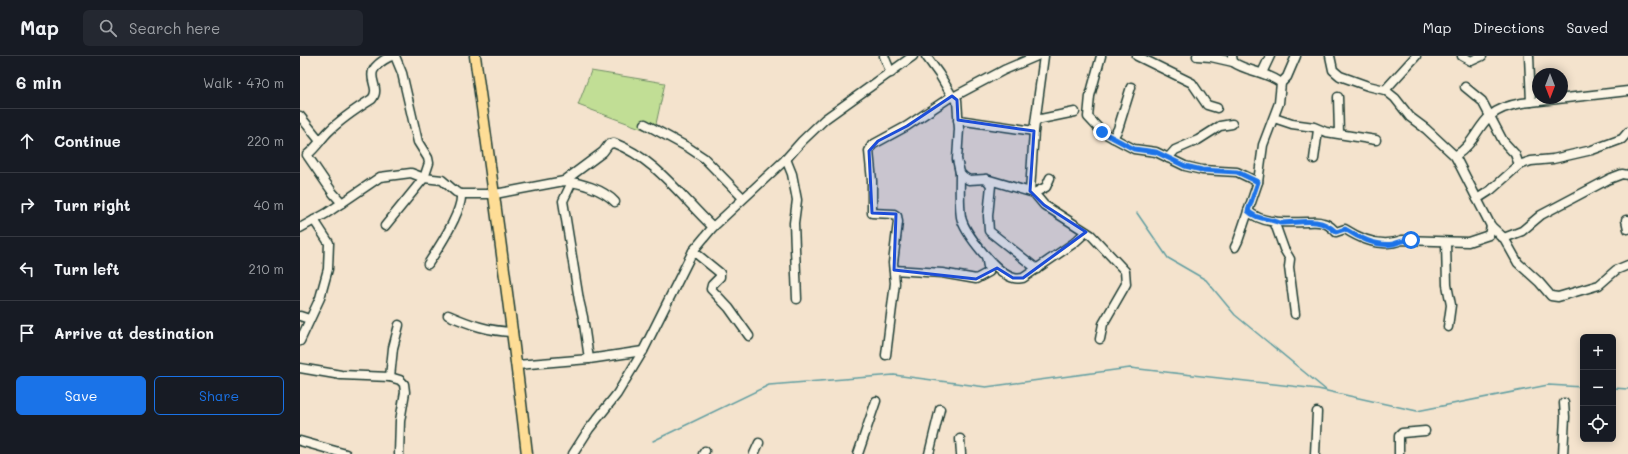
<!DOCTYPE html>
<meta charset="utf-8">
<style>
:root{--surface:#171b24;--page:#242831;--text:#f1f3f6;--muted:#9ea1a6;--line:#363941;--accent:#1a73e8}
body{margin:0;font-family:Mali,sans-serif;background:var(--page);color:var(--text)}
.controls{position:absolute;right:12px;bottom:12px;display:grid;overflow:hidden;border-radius:6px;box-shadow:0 2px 10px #0003}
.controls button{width:36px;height:36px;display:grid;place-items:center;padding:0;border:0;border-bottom:1px solid var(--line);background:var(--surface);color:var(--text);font:20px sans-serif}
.compass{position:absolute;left:1232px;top:12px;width:36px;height:36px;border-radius:50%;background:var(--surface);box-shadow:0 2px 10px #0003;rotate:180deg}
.stop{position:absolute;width:12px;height:12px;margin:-9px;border:3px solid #1a73e8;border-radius:50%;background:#fff}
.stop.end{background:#1a73e8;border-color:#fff;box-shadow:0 1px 4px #0008}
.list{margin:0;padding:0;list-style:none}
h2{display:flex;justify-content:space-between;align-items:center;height:52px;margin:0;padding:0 16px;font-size:17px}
h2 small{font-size:13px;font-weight:400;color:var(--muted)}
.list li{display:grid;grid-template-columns:26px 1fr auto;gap:12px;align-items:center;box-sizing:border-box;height:64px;padding:0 16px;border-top:1px solid var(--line)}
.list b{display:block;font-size:15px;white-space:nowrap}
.list em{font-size:13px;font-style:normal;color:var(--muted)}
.actions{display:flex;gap:8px;padding:12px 16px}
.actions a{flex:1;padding:9px 0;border:1px solid var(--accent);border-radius:6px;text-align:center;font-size:14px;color:var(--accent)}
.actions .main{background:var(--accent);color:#fff}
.icon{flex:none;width:22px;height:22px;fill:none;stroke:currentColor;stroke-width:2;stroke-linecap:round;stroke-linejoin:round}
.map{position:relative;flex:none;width:1328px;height:398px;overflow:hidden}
header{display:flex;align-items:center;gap:24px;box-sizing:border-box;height:56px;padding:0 20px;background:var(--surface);border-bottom:1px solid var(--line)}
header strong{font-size:19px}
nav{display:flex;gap:22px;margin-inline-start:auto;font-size:14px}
.search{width:280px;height:36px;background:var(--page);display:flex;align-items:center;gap:10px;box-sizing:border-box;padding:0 14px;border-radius:6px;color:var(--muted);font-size:15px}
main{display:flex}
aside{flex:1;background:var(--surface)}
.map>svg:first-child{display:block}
.green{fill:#c1de95;stroke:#708e64}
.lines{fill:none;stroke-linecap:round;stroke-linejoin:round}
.stream{stroke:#629ea1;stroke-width:1.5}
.minor-casing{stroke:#1f3d34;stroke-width:11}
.major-casing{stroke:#1f3d34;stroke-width:13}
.minor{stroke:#fcf5e5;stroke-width:8}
.major{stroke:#fedd96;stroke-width:10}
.route{stroke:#1a73e8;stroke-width:5}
.marked{fill:#1d4ed8;fill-opacity:0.2;stroke:#1d4ed8;stroke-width:3;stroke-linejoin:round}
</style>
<header>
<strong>Map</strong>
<div class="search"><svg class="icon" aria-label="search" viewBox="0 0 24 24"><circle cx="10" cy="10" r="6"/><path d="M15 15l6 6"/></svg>Search here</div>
<nav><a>Map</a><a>Directions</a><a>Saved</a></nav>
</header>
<main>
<aside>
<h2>6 min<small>Walk · 470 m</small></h2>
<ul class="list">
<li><svg class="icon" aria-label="ahead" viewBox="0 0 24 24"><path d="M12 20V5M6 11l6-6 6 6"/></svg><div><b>Continue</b></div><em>220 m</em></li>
<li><svg class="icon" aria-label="right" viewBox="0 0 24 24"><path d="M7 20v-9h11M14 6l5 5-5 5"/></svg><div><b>Turn right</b></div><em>40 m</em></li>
<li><svg class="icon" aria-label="left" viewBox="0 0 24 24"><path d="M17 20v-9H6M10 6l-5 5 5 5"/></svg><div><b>Turn left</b></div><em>210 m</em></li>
<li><svg class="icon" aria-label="arrive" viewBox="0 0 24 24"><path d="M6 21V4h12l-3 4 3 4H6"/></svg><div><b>Arrive at destination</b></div></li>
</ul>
<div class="actions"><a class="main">Save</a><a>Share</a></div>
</aside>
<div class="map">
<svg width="1328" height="398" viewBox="0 0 1328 398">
<rect width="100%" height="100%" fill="#f4e3cd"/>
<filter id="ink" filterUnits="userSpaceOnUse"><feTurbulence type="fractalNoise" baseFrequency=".025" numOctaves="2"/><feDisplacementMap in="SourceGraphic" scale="8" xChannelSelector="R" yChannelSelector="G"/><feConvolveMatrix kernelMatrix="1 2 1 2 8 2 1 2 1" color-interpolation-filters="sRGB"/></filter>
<g filter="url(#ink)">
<path class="green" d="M291,15L365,27L354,77L278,49Z"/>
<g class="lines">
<g class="stream">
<path d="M837,157L868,202L906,224L935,259L1026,334"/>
<path d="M1313,332L1328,333"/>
<path d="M353,385L469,329L594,319L686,331L830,312L1018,333L1117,355L1248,329L1283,331"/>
</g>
<defs>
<g id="minor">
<path d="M584,0L591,17"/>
<path d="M626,0L639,18L652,40L657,44L659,73L657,103L660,117L664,121L669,124L686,123L734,137L746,131L750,122"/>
<path d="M801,0L790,40L788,61L802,76L834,93L856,96L885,110L902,114L937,116L958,126"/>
<path d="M837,0L892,27L907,49L917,52"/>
<path d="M897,0L911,1L933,6"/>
<path d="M932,0L933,6C947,16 966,15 981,27"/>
<path d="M1030,0L1033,14L1040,20L1068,30L1085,34L1095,42L1110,61L1126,73L1155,100L1191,170L1204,182L1222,175L1241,159L1309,123L1322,118L1328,119"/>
<path d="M1162,0L1171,5L1182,0"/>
<path d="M1229,0L1231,46"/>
<path d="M962,17L970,0"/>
<path d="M1165,31L1182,45L1203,85L1215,98L1219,109"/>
<path d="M1085,34L1116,0"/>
<path d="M653,41L704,14L737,0"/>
<path d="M1038,41L1039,77"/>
<path d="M0,60L20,85"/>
<path d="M974,62L992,68L1014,71L1026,76L1076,84"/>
<path d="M658,64L734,75"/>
<path d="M736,64L775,56"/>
<path d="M345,68L389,92L404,102L443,142"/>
<path d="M813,82L818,73L831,31"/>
<path d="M1155,100C1174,88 1176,73 1190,60C1199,52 1210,49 1222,47L1328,35"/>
<path d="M868,102L875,94L898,84L920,70L932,68"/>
<path d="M486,103L492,118L497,144L494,167L497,243"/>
<path d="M1014,103L1018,74"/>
<path d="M660,117C660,131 659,147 661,161C664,177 698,219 714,222C717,223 721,222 723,222L774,187L786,176"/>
<path d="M686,123L691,129L688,160L689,175L737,213"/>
<path d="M264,125L303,96L309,88L314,87C356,103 381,141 413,171"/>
<path d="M272,126L263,145L279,244L283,261L289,303"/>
<path d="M730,135L734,75L744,0"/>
<path d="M734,137L744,149L791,179L825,215L826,228L803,268L800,283"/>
<path d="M1177,143L1191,134L1219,109L1231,105L1253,103L1292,94L1322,83L1328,76"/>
<path d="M42,147L33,137L7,99C16,92 21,83 28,76C41,63 56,53 72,43C84,28 55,18 91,0"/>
<path d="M948,155C963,169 988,166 1008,166C1013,166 1018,165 1023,167C1029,168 1032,172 1036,176L1045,173C1062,184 1082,192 1102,184L1168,186L1189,179L1191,170"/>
<path d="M1328,164H1326L1328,173"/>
<path d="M974,165L984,193L990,203L989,211L995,258"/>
<path d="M85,170L124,122L129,107L128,102L118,86L102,17L95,0"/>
<path d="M0,172L27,157L80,121L111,117L124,122L142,124L156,136L161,138H195L264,125C281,127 303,133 315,146"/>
<path d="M1200,180L1204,182L1218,207L1239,226L1251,240L1258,241L1299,229L1316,214L1328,209"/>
<path d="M1146,186L1147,229L1151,249L1148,271"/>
<path d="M935,191L938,185L958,126L963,89L979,47L981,27L987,21L996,0"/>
<path d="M393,195L420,217V221L412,229L411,233L429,252L449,280"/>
<path d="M128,208C138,193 163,155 161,138"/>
<path d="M594,214L642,217L676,223L689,216L686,200"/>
<path d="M148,259C171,269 188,275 213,276"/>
<path d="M0,260L9,263"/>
<path d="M0,285L20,242L28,213L29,187L14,164"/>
<path d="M586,299L595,227L593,207L598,166L597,160L594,158L572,157V125L569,95L572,89L607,70L652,40"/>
<path d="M217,309L289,303L343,295"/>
<path d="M0,312L41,319L90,321L100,324L104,328L105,336L100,365L99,398"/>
<path d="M90,321L93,292L99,269"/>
<path d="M660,383L661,398"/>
<path d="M0,385L46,398"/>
<path d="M273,398L289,373L317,338L343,295L393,195L413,171L486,103L502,85L525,63L613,0"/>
<path d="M403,398L405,395"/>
<path d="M454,398L459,387"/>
<path d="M558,398L576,345"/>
<path d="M629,398L640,353"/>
<path d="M1015,398L1017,356"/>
<path d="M1099,398V380L1102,377L1125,375"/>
<path d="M1263,398L1265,361L1264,347"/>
</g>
<path id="major" d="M175,0C193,133 212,265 227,398"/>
</defs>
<use href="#minor" class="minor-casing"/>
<use href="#major" class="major-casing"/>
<use href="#minor" class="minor"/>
<use href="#major" class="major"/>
</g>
</g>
<g class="lines" filter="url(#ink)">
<path class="route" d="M802,76L834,93L856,96L885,110L902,114L937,116L958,126L948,155C957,164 968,162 980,167C1001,167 1019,160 1036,176L1045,173C1057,181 1077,191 1093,188C1101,186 1101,184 1111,184"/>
</g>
<path class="marked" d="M652,40L657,44L658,64L734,75L730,135L744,149L786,176L723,222H713L697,212L676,223L594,214L596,158L572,157L569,95L578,85L607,70Z"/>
</svg>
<div class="controls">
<button>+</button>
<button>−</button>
<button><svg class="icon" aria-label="locate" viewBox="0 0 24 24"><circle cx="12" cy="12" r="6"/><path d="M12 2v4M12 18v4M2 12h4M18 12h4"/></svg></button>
</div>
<svg class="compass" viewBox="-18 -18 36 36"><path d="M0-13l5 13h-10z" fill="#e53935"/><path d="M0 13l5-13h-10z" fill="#9ea1a6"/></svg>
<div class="stop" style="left:1111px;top:184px"></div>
<div class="stop end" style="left:802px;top:76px"></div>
</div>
</main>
